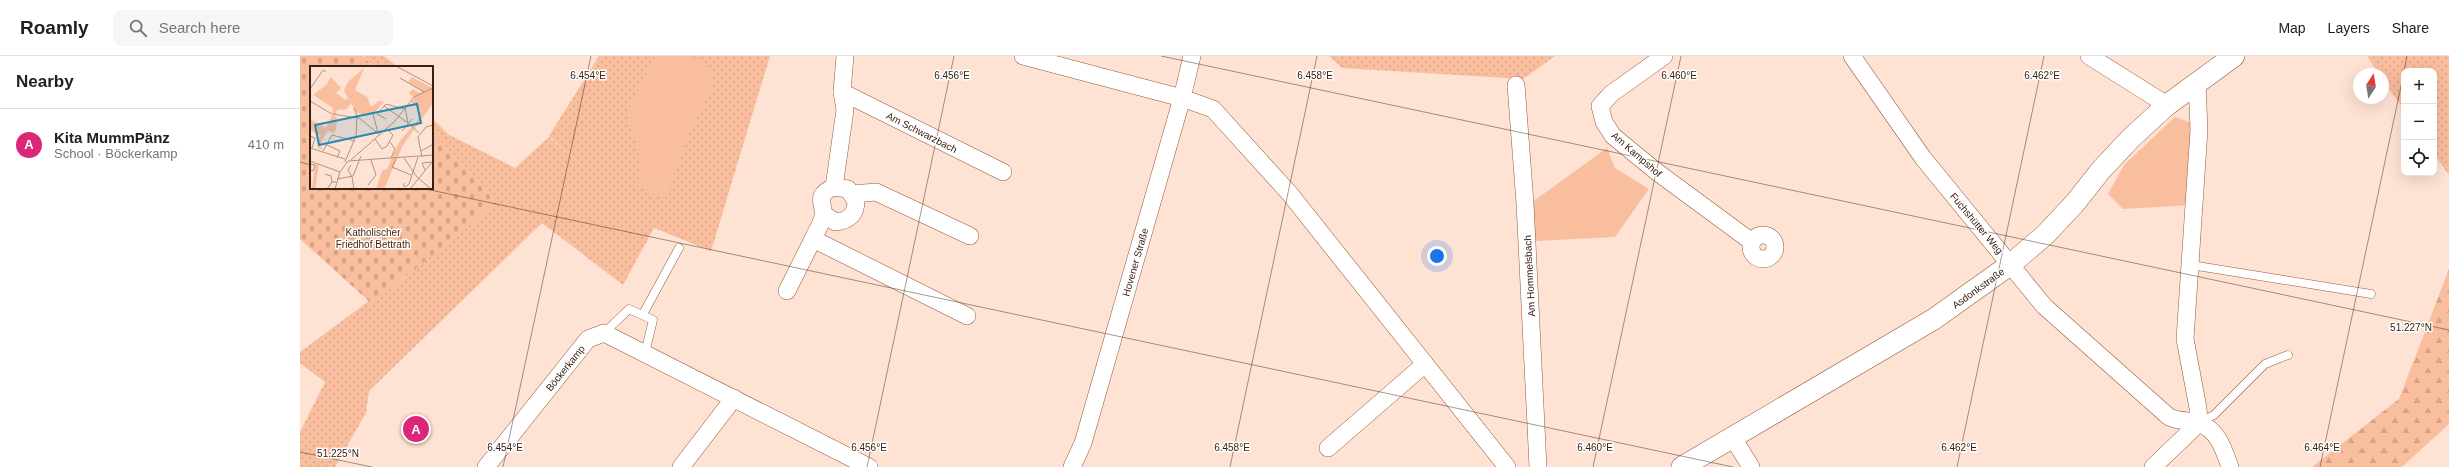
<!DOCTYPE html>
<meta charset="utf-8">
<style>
:root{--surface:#fff;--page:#f6f6f6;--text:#202124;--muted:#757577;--line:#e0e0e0;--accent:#db2777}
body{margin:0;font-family:Arial,sans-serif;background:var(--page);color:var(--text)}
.controls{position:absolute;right:12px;top:12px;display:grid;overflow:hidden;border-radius:8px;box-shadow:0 4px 16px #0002}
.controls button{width:36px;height:36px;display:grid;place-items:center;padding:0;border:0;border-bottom:1px solid var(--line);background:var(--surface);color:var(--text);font:20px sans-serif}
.compass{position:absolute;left:2053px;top:12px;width:36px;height:36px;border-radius:50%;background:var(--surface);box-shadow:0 4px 16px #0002;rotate:12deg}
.you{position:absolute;left:1137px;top:200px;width:14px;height:14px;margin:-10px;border:3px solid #fff;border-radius:50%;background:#1a73e8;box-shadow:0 0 0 6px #1a73e833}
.badge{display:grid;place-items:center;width:26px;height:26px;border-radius:50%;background:var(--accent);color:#fff;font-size:13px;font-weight:700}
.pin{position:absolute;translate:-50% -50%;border:2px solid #fff;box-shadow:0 1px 4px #0006}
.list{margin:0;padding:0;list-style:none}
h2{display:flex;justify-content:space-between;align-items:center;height:52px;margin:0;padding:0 16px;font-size:17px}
h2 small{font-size:13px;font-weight:400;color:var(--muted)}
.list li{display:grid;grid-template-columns:26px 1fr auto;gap:12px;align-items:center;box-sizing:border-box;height:72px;padding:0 16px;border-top:1px solid var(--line)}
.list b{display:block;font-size:15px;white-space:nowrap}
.list p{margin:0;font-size:13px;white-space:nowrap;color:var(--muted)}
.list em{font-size:13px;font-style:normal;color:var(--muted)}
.icon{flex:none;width:22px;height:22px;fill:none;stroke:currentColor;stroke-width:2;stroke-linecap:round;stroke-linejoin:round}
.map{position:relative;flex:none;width:2149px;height:411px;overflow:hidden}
header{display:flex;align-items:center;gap:24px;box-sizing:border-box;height:56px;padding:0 20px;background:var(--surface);border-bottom:1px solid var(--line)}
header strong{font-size:19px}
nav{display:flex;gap:22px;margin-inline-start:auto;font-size:14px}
.search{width:280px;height:36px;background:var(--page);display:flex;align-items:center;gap:10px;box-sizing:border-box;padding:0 14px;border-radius:8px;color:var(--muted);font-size:15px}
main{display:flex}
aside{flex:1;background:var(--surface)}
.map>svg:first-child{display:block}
.grass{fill:url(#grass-dots)}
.forest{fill:url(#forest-firs)}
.cemetery{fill:url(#cemetery-stones)}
.park{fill:#f9be9d}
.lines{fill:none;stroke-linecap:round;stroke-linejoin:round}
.service-casing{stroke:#955a38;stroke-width:9}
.minor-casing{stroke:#955a38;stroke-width:18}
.tertiary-casing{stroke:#955a38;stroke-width:22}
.service{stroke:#fff;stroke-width:8}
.minor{stroke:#fff;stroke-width:17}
.tertiary{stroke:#fff;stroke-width:21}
.ticks{fill:none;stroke:#3a2012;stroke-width:1;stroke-opacity:0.45}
.labels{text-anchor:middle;stroke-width:3;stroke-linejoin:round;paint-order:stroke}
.street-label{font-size:10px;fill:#3a2012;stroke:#fff}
.park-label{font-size:10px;fill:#481e01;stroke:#fff}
.inset-road{fill:none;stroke:#b09486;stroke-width:1}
.view{fill:#248bb3;fill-opacity:0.15;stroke:#248bb3;stroke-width:2}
.inset-edge{fill:none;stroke:#3a2012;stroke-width:2}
.ticks-label{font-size:10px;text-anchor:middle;fill:#3a2012;stroke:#fff;stroke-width:3;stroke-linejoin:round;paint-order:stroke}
</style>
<header>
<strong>Roamly</strong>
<div class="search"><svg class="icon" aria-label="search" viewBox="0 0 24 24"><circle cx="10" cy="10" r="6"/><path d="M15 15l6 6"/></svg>Search here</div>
<nav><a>Map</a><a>Layers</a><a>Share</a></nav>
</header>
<main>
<aside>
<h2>Nearby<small></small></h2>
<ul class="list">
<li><span class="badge">A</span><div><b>Kita MummPänz</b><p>School · Böckerkamp</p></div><em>410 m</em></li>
</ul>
</aside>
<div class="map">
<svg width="2149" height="411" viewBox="0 0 2149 411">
<defs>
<pattern id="grass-dots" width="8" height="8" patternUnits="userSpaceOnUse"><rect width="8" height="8" fill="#f9be9d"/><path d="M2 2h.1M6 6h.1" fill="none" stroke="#d6a386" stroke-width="1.8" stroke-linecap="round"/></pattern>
<pattern id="forest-firs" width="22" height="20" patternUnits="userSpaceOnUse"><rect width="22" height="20" fill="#f9be9d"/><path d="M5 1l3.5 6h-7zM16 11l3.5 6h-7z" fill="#d6a386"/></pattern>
<pattern id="cemetery-stones" width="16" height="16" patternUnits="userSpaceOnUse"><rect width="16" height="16" fill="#f9be9d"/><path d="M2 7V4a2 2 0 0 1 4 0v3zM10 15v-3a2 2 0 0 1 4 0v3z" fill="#d6a386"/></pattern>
</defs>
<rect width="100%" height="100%" fill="#fee2d3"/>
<g class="grass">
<path d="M64,0H84L98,11H74Z"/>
<path d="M299,0H470L411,195L354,172L323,229L242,167L69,335L66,357L35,411H0V376L25,326L0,307V296L69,245L72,248L197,147L132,75V62L149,79L215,112L249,81L291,118L249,80Z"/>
<path d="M1029,0H1255L1223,23L1042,12Z"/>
<path d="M2067,0H2149V119L2134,98V15H2104V54L2083,24V18H2079Z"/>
</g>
<path class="forest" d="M2149,213V368L2102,411H2012L2099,343Z"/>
<path class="cemetery" d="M0,0H63L73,11H11V132H132V75L197,147L72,248L0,183Z"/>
<g class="park">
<path d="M355,0H390L407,9L414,26L389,78L365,144L337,130L341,105L326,57Z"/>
<path d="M1875,61L1892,67L1891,149L1823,153L1808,138L1824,109Z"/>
<path d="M1307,92L1315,112L1349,133L1315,181L1235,185L1231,147Z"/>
</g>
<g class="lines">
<defs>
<g id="service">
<path d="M1891,209L2071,238"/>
<path d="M343,258L379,192"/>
<path d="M304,277L329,253L353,264L345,297"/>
<path d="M1899,366L1914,359L1965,308L1988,299"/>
</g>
<g id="minor">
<path d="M723,0L882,42L913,53L990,138L1207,411"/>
<path d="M1364,0L1311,38L1300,50L1304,66L1313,80L1357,116L1452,186"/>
<path d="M1552,0L1623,102L1744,250L1869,361C1880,366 1891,364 1899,367C1918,374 1924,394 1930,411"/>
<path d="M1789,0L1867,49"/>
<path d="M1216,29L1225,147L1238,411"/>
<path d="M542,36L703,116"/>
<path d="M534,131L545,54L542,36L545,0"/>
<path d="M553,138L576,136L670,180"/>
<path d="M524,158L535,166C549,165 556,158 556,145L548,133L534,131C513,140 525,147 523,160C522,167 516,176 513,183L667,260"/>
<circle cx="1463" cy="191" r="12"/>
<path d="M487,235L513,183"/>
<path d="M1433,382L1451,411"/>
<path d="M1028,392L1125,308"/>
<path d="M186,411L288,283L304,277L569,411"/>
<path d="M381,411L434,342"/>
<path d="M772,411L783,387L882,42L892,0"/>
<path d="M1853,411L1899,367L1898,352L1885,283L1899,74L1897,26"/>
</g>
<path id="tertiary" d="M1382,411L1634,263L1711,208L1745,179L1775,147L1801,114L1831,82L1867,49L1934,0"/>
</defs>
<use href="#service" class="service-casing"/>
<use href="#minor" class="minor-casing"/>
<use href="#tertiary" class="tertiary-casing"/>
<use href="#service" class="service"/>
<use href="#minor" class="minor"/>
<use href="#tertiary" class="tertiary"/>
</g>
<path class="ticks" d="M861,0L2149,274M2104,15L2107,0M0,106L11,109M121,132L1433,411M0,396L72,411M203,411L291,0M567,411L654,0M930,411L1017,0M1293,411L1381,0M1657,411L1744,0M2020,411L2104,16"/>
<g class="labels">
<g class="street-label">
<text transform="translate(622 76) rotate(27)" y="4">Am Schwarzbach</text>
<text transform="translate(1337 98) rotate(41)" y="4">Am Kampshof</text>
<text transform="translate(1677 167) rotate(50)" y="4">Fuchshütter Weg</text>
<text transform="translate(835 206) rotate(-74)" y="4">Hovener Straße</text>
<text transform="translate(1229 220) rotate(-93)" y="4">Am Hommelsbach</text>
<text transform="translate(1678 232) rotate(-36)" y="4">Asdonkstraße</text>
<text transform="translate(265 312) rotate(-51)" y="4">Böckerkamp</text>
</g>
<g class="park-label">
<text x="73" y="180">Katholischer<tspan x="73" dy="12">Friedhof Bettrath</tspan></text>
</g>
</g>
<g transform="translate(10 10)">
<rect width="123" height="123" fill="#fee2d3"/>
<path d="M54,2L45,24L57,31L61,41L69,35L74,36L63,48L54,49L46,46L34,25L38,16ZM21,11L31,22L26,27L35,34L37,32L41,37L37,43L27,44L26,49L22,47L23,42L3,29L16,19ZM102,11L122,22L121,32L112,46L101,36L105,32L99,27L103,23L109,27L113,26L98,16ZM22,49L27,51L26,64L23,67L18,65L12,74L10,80L13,84L8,82V73L16,64L0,52L16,62Z" fill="#f9be9d"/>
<path d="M123,20V37L93,79L74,123H66L72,105L77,103L89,76L108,54L109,45L112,46L121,32L113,26Z" fill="#f9be9d"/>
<path d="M0,53L16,64L11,70L0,64Z" fill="#f9be9d"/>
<path d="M5,98L9,99L5,123H2Z" fill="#f9be9d"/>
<path class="inset-road" d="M86,0L123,20M90,12L114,26M0,23L13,4L16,6M0,35L22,48L49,52L70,69M74,40L98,57M95,41L98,57L109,67M63,48L68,67M76,53L67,48L76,38L94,43M92,65L102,53M0,70L5,72L2,82M65,73L72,83L77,80L83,69L77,63M80,76L85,83L81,92M17,79L30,85L27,92M0,82L35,93M13,85L22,69L45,75M111,85L122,79M112,91L108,71L116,61L123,59M94,92L107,111L121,123M86,93L82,101L101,109M41,94L85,55L104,31L123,22M0,95L30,106M35,96L46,70L47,50L44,42M0,98L5,99L3,105L0,104M41,99L38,104L42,111L44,123M115,104L112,97L123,96M15,108L21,110L22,116M27,113L43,110L51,90M95,117L93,119L95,121L99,118L108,91M58,119L66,109L61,94M17,123L22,116H26M25,123L30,106L38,95L123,89M100,123L123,95"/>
<path class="view" d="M107,38L111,57L9,79L5,59Z"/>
<rect width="123" height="123" class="inset-edge"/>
</g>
<g class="ticks-label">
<text x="288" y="23">6.454°E</text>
<text x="652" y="23">6.456°E</text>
<text x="1015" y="23">6.458°E</text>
<text x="1379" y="23">6.460°E</text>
<text x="1742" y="23">6.462°E</text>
<text x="2111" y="275">51.227°N</text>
<text x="205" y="395">6.454°E</text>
<text x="569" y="395">6.456°E</text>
<text x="932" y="395">6.458°E</text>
<text x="1295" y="395">6.460°E</text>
<text x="1659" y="395">6.462°E</text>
<text x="2022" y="395">6.464°E</text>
<text x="38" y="401">51.225°N</text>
</g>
</svg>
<div class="controls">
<button>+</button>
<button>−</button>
<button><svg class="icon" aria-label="locate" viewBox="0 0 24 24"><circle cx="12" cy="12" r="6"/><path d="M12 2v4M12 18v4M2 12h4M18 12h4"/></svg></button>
</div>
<svg class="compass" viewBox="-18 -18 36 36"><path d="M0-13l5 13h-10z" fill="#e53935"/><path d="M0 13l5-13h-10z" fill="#757577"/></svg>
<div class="you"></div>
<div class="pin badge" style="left:116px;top:373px">A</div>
</div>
</main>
